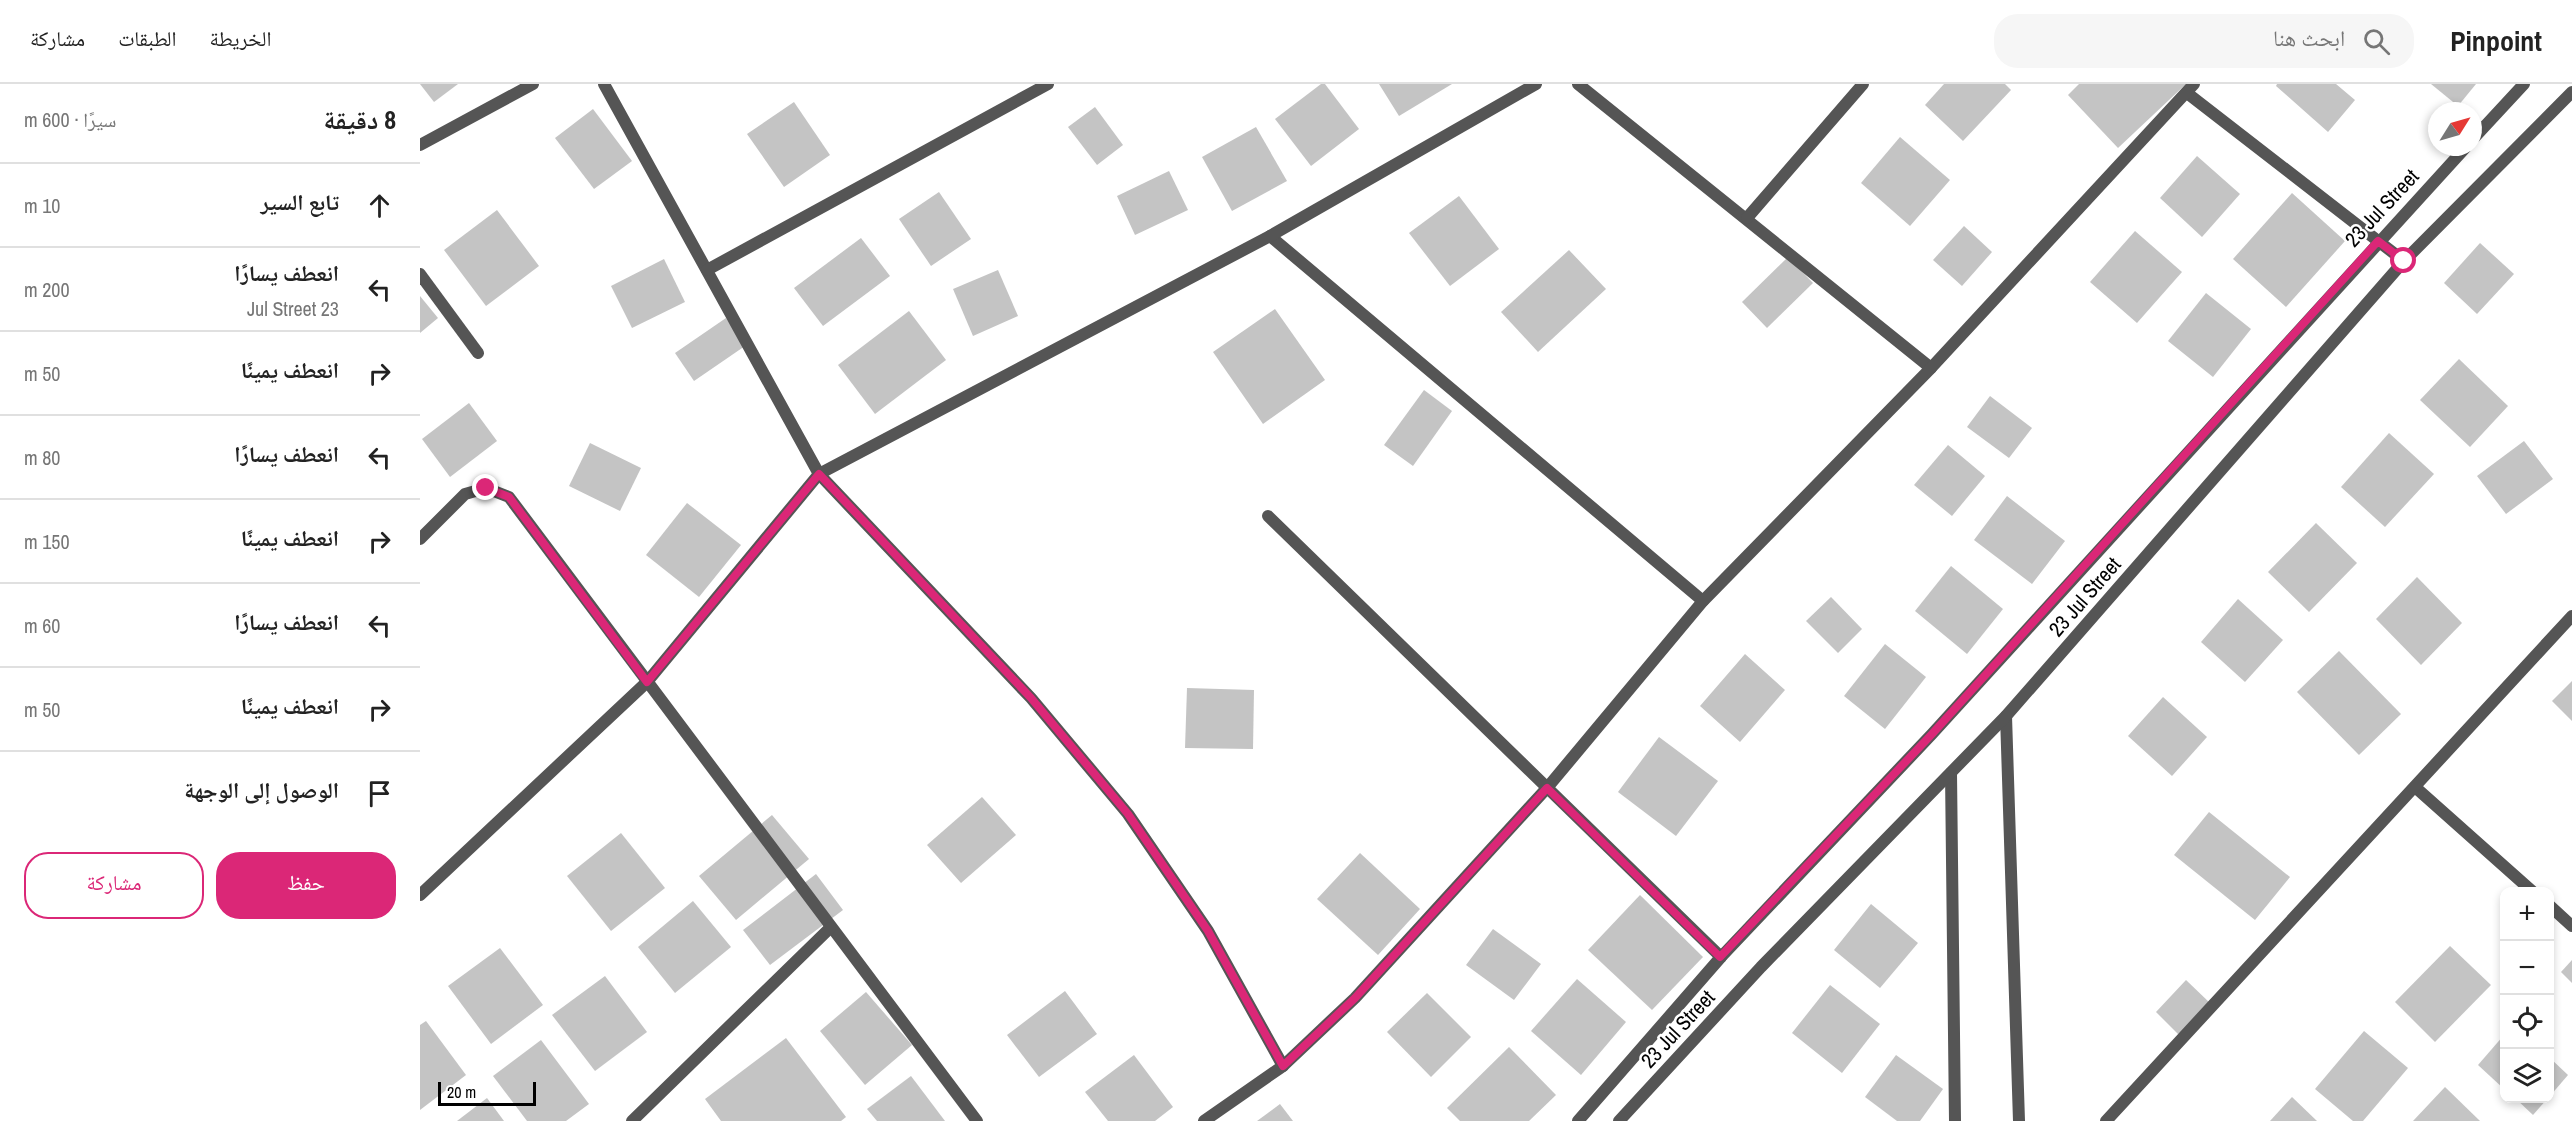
<!DOCTYPE html>
<html lang="ar">
<meta charset="utf-8">
<style>
:root{--surface:#fff;--page:#f6f6f6;--text:#222;--muted:#767676;--line:#e0e0e0;--accent:#db2777}
body{margin:0;font-family:"Archivo Narrow","Noto Naskh Arabic",sans-serif;background:var(--page);color:var(--text);direction:rtl}
.controls{position:absolute;right:18px;bottom:18px;display:grid;overflow:hidden;border-radius:12px;box-shadow:0 3px 9px #0003}
.controls button{width:54px;height:54px;display:grid;place-items:center;padding:0;border:0;border-bottom:2px solid var(--line);background:var(--surface);color:var(--text);font:30px sans-serif}
.compass{position:absolute;left:2008px;top:18px;width:54px;height:54px;border-radius:50%;background:var(--surface);box-shadow:0 3px 9px #0003;rotate:53deg}
.scale{position:absolute;left:18px;bottom:15px;width:98px;box-sizing:border-box;padding-left:6px;border:3px solid #000;border-top:0;font-size:16px;line-height:21px;white-space:nowrap;color:#000;-webkit-text-stroke:4px #fff;paint-order:stroke}
.stop{position:absolute;width:18px;height:18px;margin:-14px;border:4px solid #db2777;border-radius:50%;background:#fff}
.stop.end{background:#db2777;border-color:#fff;box-shadow:0 2px 6px #0008}
.list{margin:0;padding:0;list-style:none}
h2{display:flex;justify-content:space-between;align-items:center;height:78px;margin:0;padding:0 24px;font-size:26px}
h2 small{font-size:20px;font-weight:400;color:var(--muted)}
.list li{display:grid;grid-template-columns:39px 1fr auto;gap:18px;align-items:center;box-sizing:border-box;height:84px;padding:0 24px;border-top:2px solid var(--line)}
.list b{display:block;font-size:22px;white-space:nowrap}
.list p{margin:0;font-size:20px;white-space:nowrap;color:var(--muted)}
.list em{font-size:20px;font-style:normal;color:var(--muted)}
.actions{display:flex;gap:12px;padding:18px 24px}
.actions a{flex:1;padding:14px 0;border:2px solid var(--accent);border-radius:24px;text-align:center;font-size:21px;color:var(--accent)}
.actions .main{background:var(--accent);color:#fff}
.icon{flex:none;width:33px;height:33px;fill:none;stroke:currentColor;stroke-width:2;stroke-linecap:round;stroke-linejoin:round}
.map{position:relative;flex:none;width:2152px;height:1037px;overflow:hidden;direction:ltr}
header{display:flex;align-items:center;gap:36px;box-sizing:border-box;height:84px;padding:0 30px;background:var(--surface);border-bottom:2px solid var(--line)}
header strong{font-size:28px}
nav{display:flex;gap:33px;margin-inline-start:auto;font-size:21px}
.search{width:420px;height:54px;background:var(--page);display:flex;align-items:center;gap:15px;box-sizing:border-box;padding:0 21px;border-radius:24px;color:var(--muted);font-size:22px}
main{display:flex}
aside{flex:1;background:var(--surface)}
.map>svg:first-child{display:block}
.building{fill:#c4c4c4}
.lines{fill:none;stroke-linecap:round;stroke-linejoin:round}
.minor{stroke:#555;stroke-width:12}
.tertiary{stroke:#555;stroke-width:12}
.route{stroke:#db2777;stroke-width:8}
.labels{text-anchor:middle;stroke-width:5;stroke-linejoin:round;paint-order:stroke}
.street-label{font-size:21px;fill:#000;stroke:#fff}
</style>
<header>
<strong>Pinpoint</strong>
<div class="search"><svg class="icon" aria-label="search" viewBox="0 0 24 24"><circle cx="10" cy="10" r="6"/><path d="M15 15l6 6"/></svg>ابحث هنا</div>
<nav><a>الخريطة</a><a>الطبقات</a><a>مشاركة</a></nav>
</header>
<main>
<div class="map">
<svg width="2152" height="1037" viewBox="0 0 2152 1037">
<rect width="100%" height="100%" fill="#fff"/>
<g class="building">
<path d="M0,0H38L14,18Z"/>
<path d="M901,0H905L939,45L891,82L855,35Z"/>
<path d="M959,0H1032L979,32Z"/>
<path d="M1524,0H1585L1591,6L1543,57L1505,21Z"/>
<path d="M1659,0H1766L1698,64L1648,11Z"/>
<path d="M1857,0H1916L1935,16L1908,48L1856,2Z"/>
<path d="M2011,0H2056L2038,22Z"/>
<path d="M374,18L410,71L364,103L327,50Z"/>
<path d="M675,23L703,61L677,81L648,43Z"/>
<path d="M173,25L212,77L174,105L135,54Z"/>
<path d="M836,43L867,97L812,127L782,73Z"/>
<path d="M1480,53L1530,96L1490,142L1441,99Z"/>
<path d="M1777,72L1820,110L1782,153L1740,114Z"/>
<path d="M749,87L768,126L715,151L697,112Z"/>
<path d="M519,108L551,155L511,182L479,135Z"/>
<path d="M1872,109L1925,157L1866,223L1813,175Z"/>
<path d="M1039,112L1079,165L1030,202L989,149Z"/>
<path d="M77,126L119,182L66,222L24,166Z"/>
<path d="M1544,142L1572,168L1542,202L1513,176Z"/>
<path d="M1715,147L1762,188L1717,239L1670,198Z"/>
<path d="M441,154L470,192L403,242L374,204Z"/>
<path d="M2060,159L2094,190L2057,230L2024,199Z"/>
<path d="M1149,166L1186,205L1118,268L1081,228Z"/>
<path d="M1368,173L1393,199L1347,244L1322,218Z"/>
<path d="M244,175L265,218L212,244L191,202Z"/>
<path d="M578,186L598,232L553,252L533,205Z"/>
<path d="M1786,209L1831,245L1793,293L1748,257Z"/>
<path d="M0,212L18,234L0,249Z"/>
<path d="M855,225L905,296L843,340L793,268Z"/>
<path d="M489,227L526,276L455,330L418,281Z"/>
<path d="M306,234L325,262L274,297L255,269Z"/>
<path d="M2039,275L2088,322L2050,363L2000,316Z"/>
<path d="M1004,306L1032,327L993,382L964,361Z"/>
<path d="M1570,312L1612,344L1589,374L1547,343Z"/>
<path d="M49,319L77,357L30,393L2,355Z"/>
<path d="M1969,349L2014,390L1965,443L1921,403Z"/>
<path d="M2104,357L2133,395L2086,430L2057,392Z"/>
<path d="M170,359L221,384L200,427L149,402Z"/>
<path d="M1528,361L1565,392L1532,432L1494,401Z"/>
<path d="M1587,412L1645,457L1612,500L1554,456Z"/>
<path d="M267,419L321,461L279,513L226,471Z"/>
<path d="M1896,439L1937,479L1889,528L1848,488Z"/>
<path d="M1531,482L1583,525L1547,570L1495,527Z"/>
<path d="M1997,493L2042,539L2001,581L1956,535Z"/>
<path d="M1411,513L1442,545L1418,569L1386,537Z"/>
<path d="M1818,515L1863,556L1825,598L1781,558Z"/>
<path d="M1465,560L1506,593L1465,645L1424,612Z"/>
<path d="M1919,567L1981,630L1939,671L1877,608Z"/>
<path d="M1325,570L1365,606L1320,658L1280,622Z"/>
<path d="M2152,597V637L2132,617Z"/>
<path d="M767,604L834,606L833,665L765,664Z"/>
<path d="M1743,613L1787,653L1752,692L1708,652Z"/>
<path d="M1239,653L1298,697L1256,752L1198,708Z"/>
<path d="M562,713L596,751L541,799L507,761Z"/>
<path d="M1789,728L1870,793L1835,836L1754,771Z"/>
<path d="M352,731L389,775L316,836L279,792Z"/>
<path d="M201,749L245,804L191,847L147,792Z"/>
<path d="M940,769L1000,825L958,871L897,815Z"/>
<path d="M396,790L423,826L350,881L323,846Z"/>
<path d="M1220,811L1283,873L1232,926L1168,866Z"/>
<path d="M273,817L311,863L255,909L218,863Z"/>
<path d="M1451,820L1498,859L1460,904L1414,866Z"/>
<path d="M1073,845L1121,880L1094,916L1046,881Z"/>
<path d="M2030,862L2071,901L2015,958L1975,918Z"/>
<path d="M80,864L123,921L71,960L28,902Z"/>
<path d="M2152,876V899L2141,888Z"/>
<path d="M185,892L227,948L175,987L132,931Z"/>
<path d="M1157,895L1206,938L1161,991L1111,947Z"/>
<path d="M1766,896L1791,920L1760,952L1736,928Z"/>
<path d="M1410,901L1460,940L1422,989L1372,949Z"/>
<path d="M645,907L677,950L619,993L587,951Z"/>
<path d="M446,908L492,961L445,1001L400,947Z"/>
<path d="M1007,909L1051,953L1011,993L967,948Z"/>
<path d="M6,937L46,991L0,1026V941Z"/>
<path d="M1944,947L1988,984L1943,1037H1933L1895,1005Z"/>
<path d="M2084,951V1005L2058,981Z"/>
<path d="M366,954L426,1033L421,1037H301L285,1015Z"/>
<path d="M121,956L169,1020L146,1037H107L73,992Z"/>
<path d="M1089,963L1136,1011L1109,1037H1040L1027,1024Z"/>
<path d="M714,971L753,1023L735,1037H688L665,1008Z"/>
<path d="M1476,971L1523,1005L1500,1037H1477L1445,1013Z"/>
<path d="M2130,974L2148,991L2130,1012Z"/>
<path d="M491,992L525,1037H457L447,1025Z"/>
<path d="M2025,1003L2060,1037H1993Z"/>
<path d="M1872,1013L1897,1037H1850Z"/>
<path d="M67,1014L84,1037H37Z"/>
<path d="M2095,1014H2128L2113,1031Z"/>
<path d="M860,1020L873,1037H837Z"/>
</g>
<g class="lines">
<g class="minor">
<path d="M184,0L399,390L611,614L708,730L788,847L863,982"/>
<path d="M1158,0L1511,284"/>
<path d="M1767,9L1958,157"/>
<path d="M0,61L113,0"/>
<path d="M1327,134L1443,0"/>
<path d="M850,152L1283,517"/>
<path d="M287,186L628,0"/>
<path d="M0,190L58,269"/>
<path d="M848,432L1301,873"/>
<path d="M0,455L45,410L66,404L89,413L557,1037"/>
<path d="M1586,632L1599,1037"/>
<path d="M1531,689L1535,1037"/>
<path d="M1995,703L2113,808"/>
<path d="M0,811L227,598L399,390L850,152L1116,0"/>
<path d="M2130,822L2152,842"/>
<path d="M212,1037L410,844"/>
<path d="M784,1037L863,982L935,914L1127,704L1283,517L1511,284L1774,0"/>
<path d="M1686,1037L2152,532"/>
</g>
<g class="tertiary">
<path d="M2053,55L2104,0"/>
<path d="M1958,157L1984,177"/>
<path d="M1158,1037L1301,873L1512,650L2046,63"/>
<path d="M1199,1037L1341,883L1586,632L1984,177L2152,8"/>
</g>
</g>
<g class="lines">
<path class="route" d="M66,404L89,413L227,598L399,390L611,614L708,730L788,847L863,982L935,914L1127,704L1300,873L1512,650L1958,157L1984,177"/>
</g>
<g class="labels">
<g class="street-label">
<text transform="translate(1962 124) rotate(-47)" y="7">23 Jul Street</text>
<text transform="translate(1665 513) rotate(-49)" y="7">23 Jul Street</text>
<text transform="translate(1258 945) rotate(-47)" y="7">23 Jul Street</text>
</g>
</g>
</svg>
<div class="controls">
<button>+</button>
<button>−</button>
<button><svg class="icon" aria-label="locate" viewBox="0 0 24 24"><circle cx="12" cy="12" r="6"/><path d="M12 2v4M12 18v4M2 12h4M18 12h4"/></svg></button>
<button><svg class="icon" aria-label="layers" viewBox="0 0 24 24"><path d="M12 4l9 5-9 5-9-5zM3 14l9 5 9-5"/></svg></button>
</div>
<svg class="compass" viewBox="-18 -18 36 36"><path d="M0-13l5 13h-10z" fill="#e53935"/><path d="M0 13l5-13h-10z" fill="#767676"/></svg>
<div class="scale">20 m</div>
<div class="stop" style="left:1984px;top:177px"></div>
<div class="stop end" style="left:66px;top:404px"></div>
</div>
<aside>
<h2>8 دقيقة<small>سيرًا · 600 m</small></h2>
<ul class="list">
<li><svg class="icon" aria-label="ahead" viewBox="0 0 24 24"><path d="M12 20V5M6 11l6-6 6 6"/></svg><div><b>تابع السير</b></div><em>10 m</em></li>
<li><svg class="icon" aria-label="left" viewBox="0 0 24 24"><path d="M17 20v-9H6M10 6l-5 5 5 5"/></svg><div><b>انعطف يسارًا</b><p>23 Jul Street</p></div><em>200 m</em></li>
<li><svg class="icon" aria-label="right" viewBox="0 0 24 24"><path d="M7 20v-9h11M14 6l5 5-5 5"/></svg><div><b>انعطف يمينًا</b></div><em>50 m</em></li>
<li><svg class="icon" aria-label="left" viewBox="0 0 24 24"><path d="M17 20v-9H6M10 6l-5 5 5 5"/></svg><div><b>انعطف يسارًا</b></div><em>80 m</em></li>
<li><svg class="icon" aria-label="right" viewBox="0 0 24 24"><path d="M7 20v-9h11M14 6l5 5-5 5"/></svg><div><b>انعطف يمينًا</b></div><em>150 m</em></li>
<li><svg class="icon" aria-label="left" viewBox="0 0 24 24"><path d="M17 20v-9H6M10 6l-5 5 5 5"/></svg><div><b>انعطف يسارًا</b></div><em>60 m</em></li>
<li><svg class="icon" aria-label="right" viewBox="0 0 24 24"><path d="M7 20v-9h11M14 6l5 5-5 5"/></svg><div><b>انعطف يمينًا</b></div><em>50 m</em></li>
<li><svg class="icon" aria-label="arrive" viewBox="0 0 24 24"><path d="M6 21V4h12l-3 4 3 4H6"/></svg><div><b>الوصول إلى الوجهة</b></div></li>
</ul>
<div class="actions"><a class="main">حفظ</a><a>مشاركة</a></div>
</aside>
</main>
